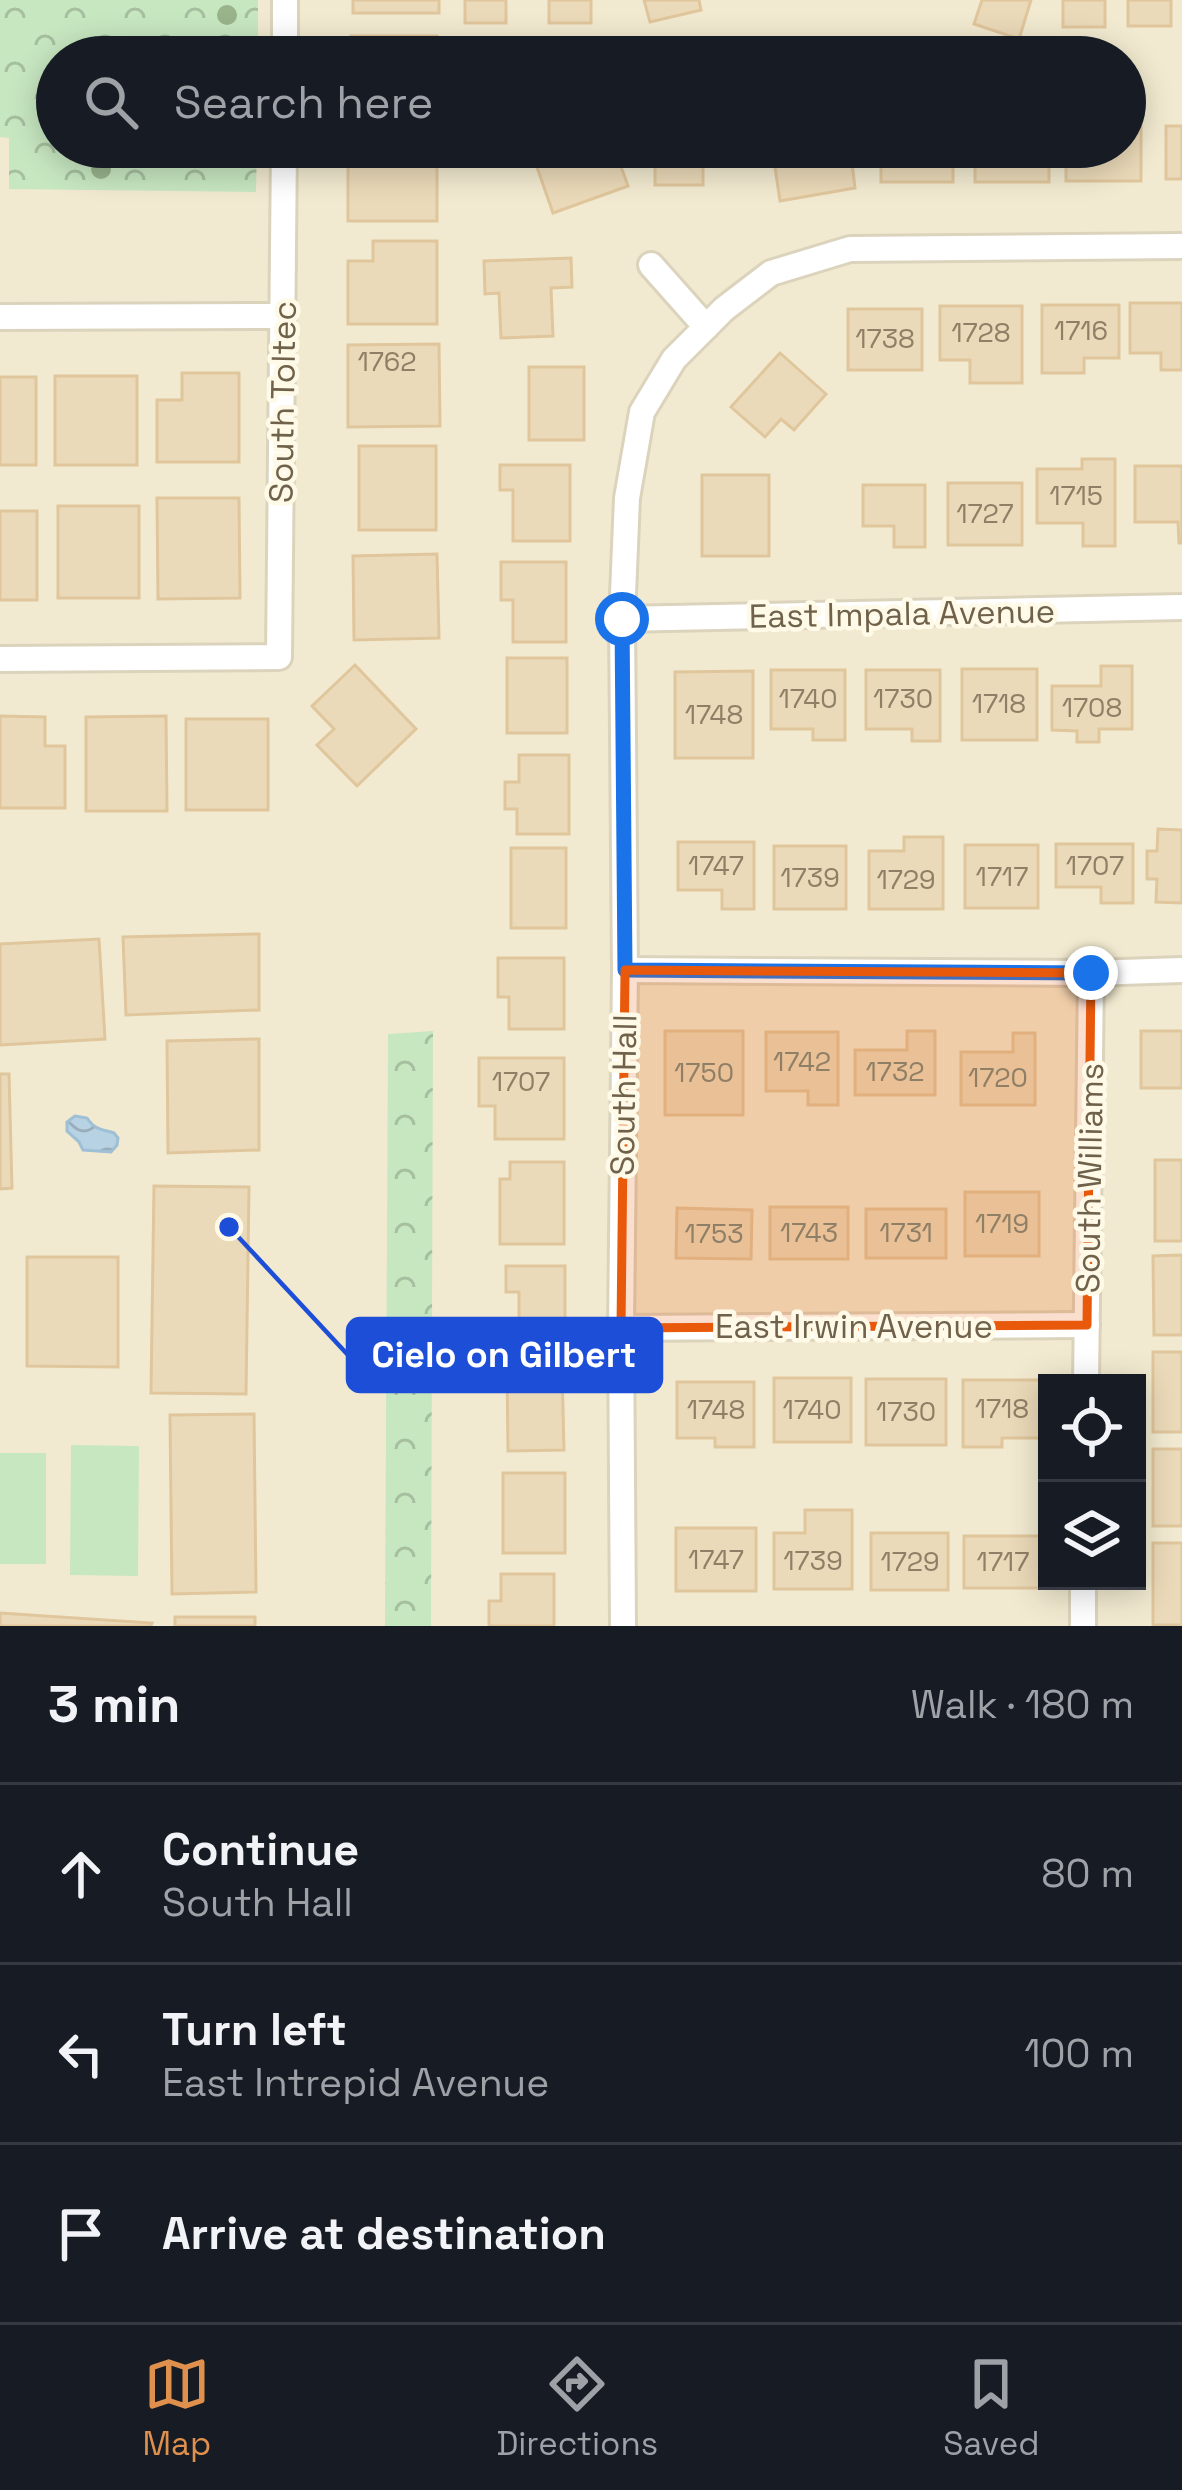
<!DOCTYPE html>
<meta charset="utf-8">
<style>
:root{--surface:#171b24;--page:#242831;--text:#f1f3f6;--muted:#9ea1a6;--line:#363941;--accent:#df904c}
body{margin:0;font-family:"Space Grotesk",sans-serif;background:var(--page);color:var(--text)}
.controls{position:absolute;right:36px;bottom:36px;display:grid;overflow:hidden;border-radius:0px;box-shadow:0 6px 30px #0003}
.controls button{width:108px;height:108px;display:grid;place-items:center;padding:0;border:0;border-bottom:3px solid var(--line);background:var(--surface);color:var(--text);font:60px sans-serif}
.stop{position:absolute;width:36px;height:36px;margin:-27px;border:9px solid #1a73e8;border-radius:50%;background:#fff}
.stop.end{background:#1a73e8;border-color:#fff;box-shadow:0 3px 12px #0008}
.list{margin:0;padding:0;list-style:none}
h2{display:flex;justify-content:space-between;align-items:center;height:156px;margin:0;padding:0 48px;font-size:51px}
h2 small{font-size:39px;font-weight:400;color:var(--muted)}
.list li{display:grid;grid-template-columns:78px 1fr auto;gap:36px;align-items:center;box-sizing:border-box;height:180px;padding:0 48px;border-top:3px solid var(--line)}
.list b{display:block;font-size:45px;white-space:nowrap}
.list p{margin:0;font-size:39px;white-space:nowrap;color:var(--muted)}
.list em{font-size:39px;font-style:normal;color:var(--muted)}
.icon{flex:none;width:66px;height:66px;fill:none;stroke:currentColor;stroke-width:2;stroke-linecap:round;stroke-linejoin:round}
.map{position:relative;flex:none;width:1182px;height:1626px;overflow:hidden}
.search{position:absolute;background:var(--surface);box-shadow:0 6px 30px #0003;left:36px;right:36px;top:36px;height:132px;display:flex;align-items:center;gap:30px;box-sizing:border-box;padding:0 42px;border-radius:66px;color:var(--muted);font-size:45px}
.sheet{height:696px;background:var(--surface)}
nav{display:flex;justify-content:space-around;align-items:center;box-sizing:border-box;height:168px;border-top:3px solid var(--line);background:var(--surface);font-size:33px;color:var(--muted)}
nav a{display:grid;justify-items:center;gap:6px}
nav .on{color:var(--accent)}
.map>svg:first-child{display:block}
.residential{fill:#f2ead0;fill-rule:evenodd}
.forest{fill:url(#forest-crowns)}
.pitch{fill:#c7e7c1}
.water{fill:url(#water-waves);stroke:#9ebfd4;stroke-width:3}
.building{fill:#ebdab9;stroke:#e0c69c;stroke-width:3}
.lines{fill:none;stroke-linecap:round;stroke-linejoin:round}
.street-casing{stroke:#dbd3bc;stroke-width:30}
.street{stroke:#fff;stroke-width:24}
.tree{fill:#99b38b}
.route{stroke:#1a73e8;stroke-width:15}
.marked{fill:#e8590c;fill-opacity:0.2;stroke:#e8590c;stroke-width:9;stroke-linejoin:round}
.labels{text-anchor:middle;stroke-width:9;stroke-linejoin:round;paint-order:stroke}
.number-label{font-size:27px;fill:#8f7f66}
.street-label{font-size:33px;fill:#70614a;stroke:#fefae7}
.leader{fill:none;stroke:#1d4ed8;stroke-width:4.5}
.callout-dot{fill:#1d4ed8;stroke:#fefae7;stroke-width:4.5}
.callout{fill:#1d4ed8;stroke:#1d4ed8;stroke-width:4.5}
.callout-label{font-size:36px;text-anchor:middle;font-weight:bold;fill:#fff}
</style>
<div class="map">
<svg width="1182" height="1626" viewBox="0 0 1182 1626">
<defs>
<pattern id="forest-crowns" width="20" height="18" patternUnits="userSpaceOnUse" patternTransform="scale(3)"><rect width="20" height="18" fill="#c7e7c1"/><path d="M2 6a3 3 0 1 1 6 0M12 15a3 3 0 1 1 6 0" fill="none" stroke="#a6bf9f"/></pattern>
<pattern id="water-waves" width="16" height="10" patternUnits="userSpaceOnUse" patternTransform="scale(3)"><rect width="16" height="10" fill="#b7d2e3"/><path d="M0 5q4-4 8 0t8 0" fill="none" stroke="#99aeba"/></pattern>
</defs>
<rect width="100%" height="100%" fill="#fbf7e1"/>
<path class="residential" d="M0,0H1182V1626H0ZM57,57H1125V147H57ZM1047,1383H1137V1581H1047Z"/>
<g class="forest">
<path d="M0,0H258V57H57V147H257L256,192L9,189V138L0,137Z"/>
<path d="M433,1031L431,1626H385L388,1034Z"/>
</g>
<g class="pitch">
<path d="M71,1445L139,1446L138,1576L70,1575Z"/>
<rect x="0" y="1453" width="46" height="111"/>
</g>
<path class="water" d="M75,1116L87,1118C95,1130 101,1129 114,1133L118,1138L117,1145L111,1152L83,1150L79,1142L67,1131V1122Z"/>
<g class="building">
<rect x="353" y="0" width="86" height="13"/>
<rect x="465" y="0" width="41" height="23"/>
<rect x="549" y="0" width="42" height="23"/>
<path d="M644,0H699L701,10L650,22Z"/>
<path d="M982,0H1031L1019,39L974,24Z"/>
<rect x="1063" y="0" width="42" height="27"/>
<rect x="1128" y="0" width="43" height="26"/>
<rect x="351" y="36" width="86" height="21"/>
<path d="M1125,110H1141V181H1066V147H1125Z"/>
<rect x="1166" y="126" width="16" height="53"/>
<rect x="348" y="147" width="89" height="74"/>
<path d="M530,147H614L628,186L553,213Z"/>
<path d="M655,147H733V165H703V185H655Z"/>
<path d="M772,147H850L855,188L780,201Z"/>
<rect x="881" y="147" width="72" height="35"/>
<rect x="975" y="147" width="74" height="35"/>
<path d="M373,241H437V324H348V261H373Z"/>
<path d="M571,258L572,287L551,288L553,336L501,338L499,293L485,294L484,261Z"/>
<path d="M1130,303H1182V370H1161V353H1130Z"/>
<path d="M1042,305H1119V358H1084V373H1042Z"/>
<path d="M940,306H1022V383H970V360H940Z"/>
<rect x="848" y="309" width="74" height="61"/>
<path d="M439,344L440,426L348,427V345Z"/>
<path d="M780,353L826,394L794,430L781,419L765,437L731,407Z"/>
<rect x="529" y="367" width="55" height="73"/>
<path d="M182,373H239V462H157V400H182Z"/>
<rect x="55" y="376" width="82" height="89"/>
<rect x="0" y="377" width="36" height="88"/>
<rect x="359" y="446" width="77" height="84"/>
<path d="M1082,459H1115V546H1083V523H1037V469H1082Z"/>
<path d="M500,465H570V541H513V490H500Z"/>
<path d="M1135,466H1182V543H1179L1178,522H1135Z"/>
<rect x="702" y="475" width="67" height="81"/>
<rect x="948" y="483" width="74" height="62"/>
<path d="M863,485H925V547H894V526H863Z"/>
<path d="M157,498H239L240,598L158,599Z"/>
<rect x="58" y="506" width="81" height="92"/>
<rect x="0" y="511" width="37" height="89"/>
<path d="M437,554L439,638L354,640L353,556Z"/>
<path d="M501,562H566V642H513V600H501Z"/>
<rect x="507" y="658" width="60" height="75"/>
<path d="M355,665L416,729L357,786L317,745L334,729L312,706Z"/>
<path d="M1101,666H1132V729H1099V742H1077V731L1052,730V686H1101Z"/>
<rect x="962" y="669" width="75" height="71"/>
<path d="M771,670H845V740H813V729H771Z"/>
<path d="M866,670H940V741H912V729H866Z"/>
<path d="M753,671V758H675V672Z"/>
<path d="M0,716L45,717V746H65V808H0Z"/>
<path d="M166,716L167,811H86V717Z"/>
<rect x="186" y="719" width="82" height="91"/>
<path d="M519,755H569V834H517V809H505V782H519Z"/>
<path d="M1158,829L1182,830V903L1156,902L1157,879H1147V851H1157Z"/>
<path d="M904,837H943V909H869V851H904Z"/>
<path d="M678,842H754V909H722V890H678Z"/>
<path d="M1056,844H1133V903H1101V887H1056Z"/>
<rect x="965" y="845" width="73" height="63"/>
<rect x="774" y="846" width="72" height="63"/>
<rect x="511" y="848" width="55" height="80"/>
<path d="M259,934V1010L126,1015L123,937Z"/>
<path d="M99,939L105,1039L0,1045V944Z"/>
<path d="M498,958H564V1029H509V997H498Z"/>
<rect x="665" y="1031" width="78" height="84"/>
<path d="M907,1031H935V1095H855V1050H907Z"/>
<rect x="1141" y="1031" width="41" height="57"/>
<path d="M766,1032H838V1105H808V1091H766Z"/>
<path d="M1013,1033H1035V1105H961V1052H1013Z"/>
<path d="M259,1039V1150L168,1153L167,1041Z"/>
<path d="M479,1058H564V1139H495V1106H479Z"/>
<path d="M0,1074H9L12,1188L0,1189Z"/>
<rect x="1155" y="1160" width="27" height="81"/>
<path d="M510,1162H564V1244H500V1179H510Z"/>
<path d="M154,1186L249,1187L246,1394L151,1393Z"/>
<rect x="965" y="1192" width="74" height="64"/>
<rect x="770" y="1207" width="78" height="52"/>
<path d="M677,1208L752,1210L751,1259L676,1258Z"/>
<rect x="866" y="1209" width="80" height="49"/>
<path d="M1182,1255V1335H1154L1153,1256Z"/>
<path d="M27,1257H118V1367L27,1366Z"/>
<path d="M506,1266H565V1345H519V1292H506Z"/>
<rect x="1153" y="1352" width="29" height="80"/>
<path d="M562,1368L564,1450L508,1451L507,1369Z"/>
<rect x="774" y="1378" width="77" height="64"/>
<rect x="866" y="1379" width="80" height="66"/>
<path d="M963,1380H1041V1438H1002V1447H963Z"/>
<path d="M677,1382H754V1447H715V1438H677Z"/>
<path d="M254,1414L256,1592L172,1594L170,1415Z"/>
<rect x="1153" y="1449" width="29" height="77"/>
<rect x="503" y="1473" width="62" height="80"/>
<path d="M805,1510H852V1589H774V1533H805Z"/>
<rect x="676" y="1528" width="80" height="63"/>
<rect x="871" y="1533" width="77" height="57"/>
<rect x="964" y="1536" width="78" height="52"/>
<rect x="1153" y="1543" width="29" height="82"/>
<path d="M501,1574H554V1626H489V1601H501Z"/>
<path d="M0,1613L152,1623L151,1626H0Z"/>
<rect x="175" y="1617" width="80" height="9"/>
</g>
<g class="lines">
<defs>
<g id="street">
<path d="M285,57V0"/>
<path d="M651,265L706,327"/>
<path d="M0,317L283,316"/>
<path d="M622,619L1182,607"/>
<path d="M0,659L279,657L284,147"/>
<path d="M625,970L1091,973L1182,970"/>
<path d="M621,1328L1087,1325"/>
<path d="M1086,1383L1091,973"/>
<path d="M623,1626L621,1328L625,970L622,619L627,498L642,412L674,359L724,309L771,273L850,249L1182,246"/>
<path d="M1083,1626V1581"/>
</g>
</defs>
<use href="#street" class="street-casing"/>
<use href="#street" class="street"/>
</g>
<g class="tree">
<circle cx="227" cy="15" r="10"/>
<circle cx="101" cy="169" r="10"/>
</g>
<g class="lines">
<path class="route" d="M622,619L625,970L1091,973"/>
</g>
<path class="marked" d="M625,970L1091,973L1087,1325L621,1328Z"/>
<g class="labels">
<g class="number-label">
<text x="1081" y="340">1716</text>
<text x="981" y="342">1728</text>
<text x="885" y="348">1738</text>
<text x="387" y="371">1762</text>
<text x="1076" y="505">1715</text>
<text x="985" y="523">1727</text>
<text x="808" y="708">1740</text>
<text x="903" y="708">1730</text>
<text x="999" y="713">1718</text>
<text x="1092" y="717">1708</text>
<text x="714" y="724">1748</text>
<text x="716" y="875">1747</text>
<text x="1095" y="875">1707</text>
<text x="1002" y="886">1717</text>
<text x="810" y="887">1739</text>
<text x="906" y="889">1729</text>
<text x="802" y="1071">1742</text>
<text x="895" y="1081">1732</text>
<text x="704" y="1082">1750</text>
<text x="998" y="1087">1720</text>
<text x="521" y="1091">1707</text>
<text x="1002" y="1233">1719</text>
<text x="809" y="1242">1743</text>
<text x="906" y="1242">1731</text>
<text x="714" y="1243">1753</text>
<text x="1002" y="1418">1718</text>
<text x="716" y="1419">1748</text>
<text x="812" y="1419">1740</text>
<text x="906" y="1421">1730</text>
<text x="716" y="1569">1747</text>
<text x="813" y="1570">1739</text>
<text x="910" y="1571">1729</text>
<text x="1003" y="1571">1717</text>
</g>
<g class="street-label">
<text transform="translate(282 402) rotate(-89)" y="12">South Toltec</text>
<text transform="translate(902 613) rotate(-1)" y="12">East Impala Avenue</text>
<text transform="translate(623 1095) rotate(-89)" y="12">South Hall</text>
<text transform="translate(1089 1178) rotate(-89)" y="12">South Williams</text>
<text x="854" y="1338">East Irwin Avenue</text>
</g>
</g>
<path class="leader" d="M229 1227L348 1355"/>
<circle class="callout-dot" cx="229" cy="1227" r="12"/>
<rect class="callout" x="348" y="1319" width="313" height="72" rx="12"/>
<g class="callout-label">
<text x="504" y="1367">Cielo on Gilbert</text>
</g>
</svg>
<div class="controls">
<button><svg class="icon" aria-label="locate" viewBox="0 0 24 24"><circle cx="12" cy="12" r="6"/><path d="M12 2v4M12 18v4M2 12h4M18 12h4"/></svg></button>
<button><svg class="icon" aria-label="layers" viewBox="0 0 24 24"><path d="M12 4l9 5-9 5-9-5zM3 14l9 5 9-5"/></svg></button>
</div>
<div class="stop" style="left:622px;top:619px"></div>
<div class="stop end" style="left:1091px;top:973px"></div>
<div class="search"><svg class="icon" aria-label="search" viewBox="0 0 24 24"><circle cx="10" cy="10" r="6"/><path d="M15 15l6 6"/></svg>Search here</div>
</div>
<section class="sheet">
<h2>3 min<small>Walk · 180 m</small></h2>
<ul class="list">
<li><svg class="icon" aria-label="ahead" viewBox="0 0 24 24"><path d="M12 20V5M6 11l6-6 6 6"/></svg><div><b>Continue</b><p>South Hall</p></div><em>80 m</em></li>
<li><svg class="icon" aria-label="left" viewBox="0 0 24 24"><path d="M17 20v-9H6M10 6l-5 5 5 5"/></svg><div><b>Turn left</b><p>East Intrepid Avenue</p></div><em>100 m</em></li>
<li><svg class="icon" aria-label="arrive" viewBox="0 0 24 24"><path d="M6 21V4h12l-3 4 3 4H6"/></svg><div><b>Arrive at destination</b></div></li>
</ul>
</section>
<nav>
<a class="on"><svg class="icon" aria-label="map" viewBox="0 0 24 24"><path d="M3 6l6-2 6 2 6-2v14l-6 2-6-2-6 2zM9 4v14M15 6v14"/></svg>Map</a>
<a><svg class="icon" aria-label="directions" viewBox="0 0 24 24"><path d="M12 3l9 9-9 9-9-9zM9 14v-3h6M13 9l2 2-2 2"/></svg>Directions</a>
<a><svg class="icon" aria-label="saved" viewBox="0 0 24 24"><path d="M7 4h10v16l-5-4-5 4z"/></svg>Saved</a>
</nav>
